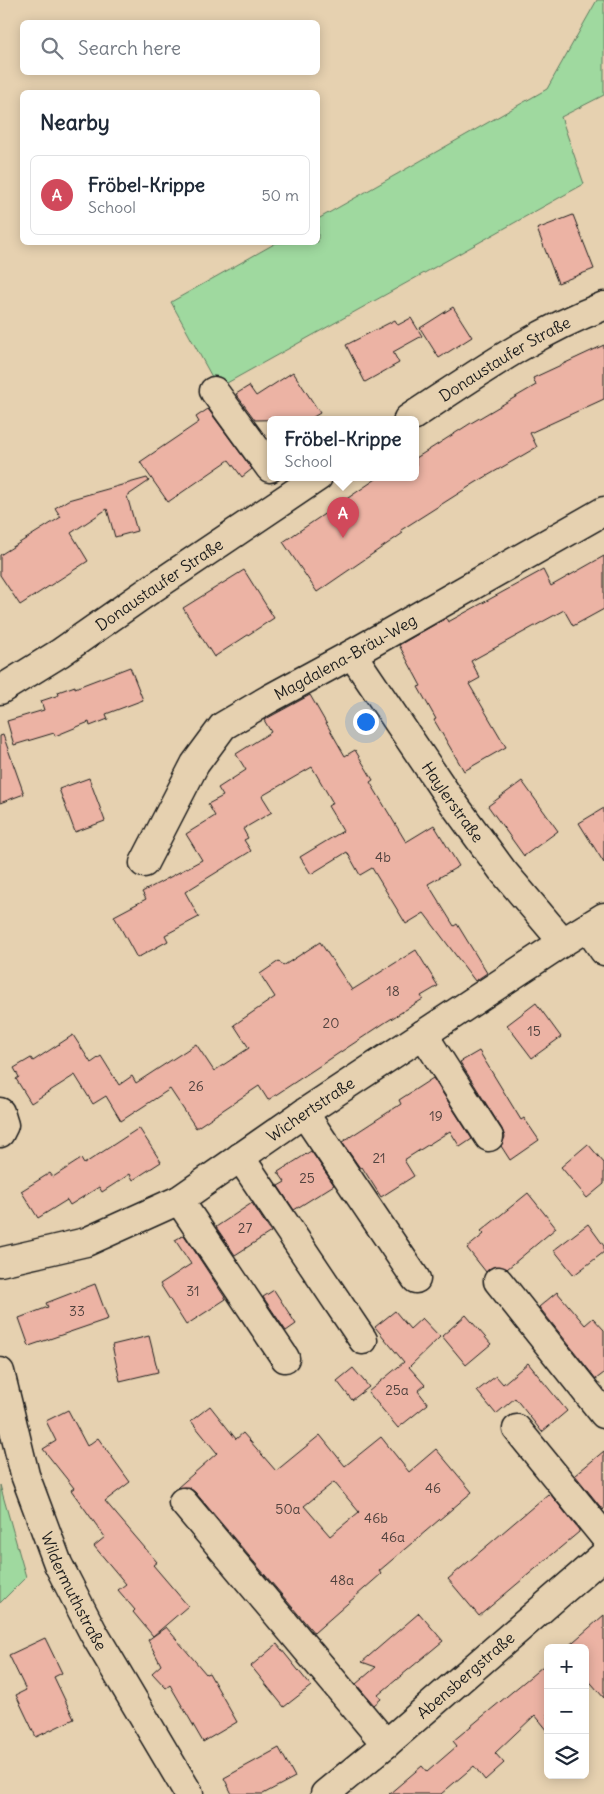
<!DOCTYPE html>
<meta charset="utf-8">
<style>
:root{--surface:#fff;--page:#f2f2f3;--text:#1f2937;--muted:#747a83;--line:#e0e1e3;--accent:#d1495b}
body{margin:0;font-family:Delius,sans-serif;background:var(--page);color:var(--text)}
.controls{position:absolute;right:15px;bottom:15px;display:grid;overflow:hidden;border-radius:8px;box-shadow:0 2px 12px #0003}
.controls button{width:45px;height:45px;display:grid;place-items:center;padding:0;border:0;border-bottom:1px solid var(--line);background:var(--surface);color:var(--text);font:25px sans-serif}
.you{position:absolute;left:365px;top:721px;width:18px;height:18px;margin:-12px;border:4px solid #fff;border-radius:50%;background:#1a73e8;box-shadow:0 0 0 8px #1a73e833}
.badge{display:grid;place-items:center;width:32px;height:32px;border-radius:50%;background:var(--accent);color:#fff;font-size:16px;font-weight:700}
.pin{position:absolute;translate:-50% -41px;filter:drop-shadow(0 1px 2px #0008)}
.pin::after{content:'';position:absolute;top:26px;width:18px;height:15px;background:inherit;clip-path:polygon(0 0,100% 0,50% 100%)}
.popup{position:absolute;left:267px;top:416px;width:152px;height:65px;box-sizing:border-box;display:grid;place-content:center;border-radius:8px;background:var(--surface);filter:drop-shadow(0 1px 4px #0005);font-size:16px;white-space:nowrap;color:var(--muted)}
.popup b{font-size:19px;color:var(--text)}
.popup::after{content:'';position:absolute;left:50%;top:100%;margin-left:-10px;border:10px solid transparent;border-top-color:var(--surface)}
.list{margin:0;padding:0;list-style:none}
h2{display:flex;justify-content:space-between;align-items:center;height:65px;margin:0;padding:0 20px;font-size:21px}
h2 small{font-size:16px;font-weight:400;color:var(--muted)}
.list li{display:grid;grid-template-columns:32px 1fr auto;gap:15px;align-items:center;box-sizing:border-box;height:80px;margin:0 10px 10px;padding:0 10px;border:1px solid var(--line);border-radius:8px}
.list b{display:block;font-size:19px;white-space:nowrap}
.list p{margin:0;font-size:16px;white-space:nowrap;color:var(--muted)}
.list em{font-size:16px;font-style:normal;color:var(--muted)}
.icon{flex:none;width:28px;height:28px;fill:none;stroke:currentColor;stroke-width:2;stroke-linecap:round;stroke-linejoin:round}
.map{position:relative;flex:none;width:604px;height:1794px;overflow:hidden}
.search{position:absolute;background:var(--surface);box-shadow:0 2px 12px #0003;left:20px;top:20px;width:300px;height:55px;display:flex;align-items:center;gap:12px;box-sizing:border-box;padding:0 18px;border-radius:8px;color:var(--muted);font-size:19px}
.panel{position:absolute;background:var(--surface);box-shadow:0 2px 12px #0003;left:20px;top:90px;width:300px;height:155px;border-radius:8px}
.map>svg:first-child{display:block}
.green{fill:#9fd99f;stroke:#5e7a5e}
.building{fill:#ecb3a4;stroke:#1c1c1c;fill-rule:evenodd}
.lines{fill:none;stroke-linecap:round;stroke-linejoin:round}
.minor-casing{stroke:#1c1c1c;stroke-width:31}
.minor{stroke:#e6d1b0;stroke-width:28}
.labels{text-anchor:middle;stroke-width:5;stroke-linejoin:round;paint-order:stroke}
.number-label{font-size:14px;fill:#50423e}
.street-label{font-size:16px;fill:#1c1c1c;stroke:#e6d1b0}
</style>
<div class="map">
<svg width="604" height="1794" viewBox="0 0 604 1794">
<rect width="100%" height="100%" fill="#e6d1b0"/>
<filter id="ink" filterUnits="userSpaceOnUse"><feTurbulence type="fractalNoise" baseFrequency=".02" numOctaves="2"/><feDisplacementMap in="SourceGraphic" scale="10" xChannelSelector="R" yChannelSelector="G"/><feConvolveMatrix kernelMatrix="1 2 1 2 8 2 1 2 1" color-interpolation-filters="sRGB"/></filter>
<g filter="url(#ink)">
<g class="green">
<path d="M597,0H604V95L561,117L584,184L218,388L171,302L276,243L318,242V219L547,89Z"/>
<path d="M0,1485L26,1577L0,1603Z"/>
</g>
<g class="building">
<path d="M573,215L594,269L558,283L537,229Z"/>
<path d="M453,307L472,337L439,358L420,328Z"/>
<path d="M411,318L422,336L393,352L399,363L365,382L346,345L395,320L398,325Z"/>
<path d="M604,345V399L530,433L537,447L475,483L401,530L403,533L317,592L283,542L379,477H416V458L471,423L536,385L533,378Z"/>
<path d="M293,372L320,413L310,419L255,420L236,394L249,386L256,396Z"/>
<path d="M208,409L252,469L242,477L229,460L168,502L140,462L199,422L196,417Z"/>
<path d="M147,478L149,481L127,496L137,531L115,537L107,509L71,533L88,561L20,605L0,575V555L61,517L55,508L68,500Z"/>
<path d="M604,556V609L573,626L564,610L471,661L480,678L469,684L506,747L464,771L434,720L436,719L418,687L421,686L399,645L446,618L448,622L543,570L551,586Z"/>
<path d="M244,570L274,618L214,657L183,608Z"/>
<path d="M130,667L143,700L106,714L108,719L90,726L89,722L55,736L54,733L14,745L7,721L44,710L41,701L59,695L58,692L75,686V688Z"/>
<path d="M310,695L345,756L355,750L373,780L370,782L406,842L434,825L459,866L428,884L454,926L457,924L487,973L475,981L424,913L406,924L372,868L360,875L347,852L311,874L300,857L343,831L328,806L333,803L312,767L262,796L272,812L243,829L248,838L244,840L251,851L185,892L199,917L165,935L168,941L137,958L114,916L146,899L142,892L202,860L186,834L215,816L208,804L223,796L218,788L246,770L236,754L271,732L264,720Z"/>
<path d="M3,735L24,794L0,803V736Z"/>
<path d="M89,778L105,821L75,832L59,789Z"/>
<path d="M522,781L558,831L524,856L488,806Z"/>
<path d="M604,808V863L579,823Z"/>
<path d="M320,942L352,990L416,950L438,986L421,996L423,999L386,1022L268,1100L259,1086L196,1128L170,1089L121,1121L106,1096L93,1104L75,1075L31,1103L16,1079L19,1077L14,1068L31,1058L33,1061L73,1035L91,1063L101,1056L119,1085L132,1076L136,1083L196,1044L214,1071L249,1048L234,1025L275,997L260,974L279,961L283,966Z"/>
<path d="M536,1003L561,1037L532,1058L507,1025Z"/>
<path d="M479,1051L521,1120L524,1118L539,1140L510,1160L501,1146L505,1137L502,1129L460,1062Z"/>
<path d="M433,1078L472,1139L460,1147L450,1131L404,1160L414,1176L381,1197L362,1167L360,1168L342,1142L401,1104L399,1100Z"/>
<path d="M139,1128L161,1162L133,1180L130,1174L102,1192L99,1187L70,1205L67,1200L38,1218L21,1191L50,1173L53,1177L81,1159L84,1164Z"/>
<path d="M588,1144L604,1163V1184L587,1198L561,1167Z"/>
<path d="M311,1151L334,1185L294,1210L278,1186L285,1182L278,1172Z"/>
<path d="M528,1193L556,1228L507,1269L496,1266L489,1269L486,1272L467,1248L484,1234L481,1231Z"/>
<path d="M252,1203L271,1232L235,1255L216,1227Z"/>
<path d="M588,1224L604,1246V1252L574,1275L554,1250Z"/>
<path d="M184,1235L226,1299L186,1325L160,1284L191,1264L175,1240Z"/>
<path d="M95,1284L108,1319L29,1346L19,1318L48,1307L46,1303Z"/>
<path d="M274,1290L296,1324L286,1331L263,1297Z"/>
<path d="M557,1292L585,1325L593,1318L604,1330V1373L596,1379L539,1307Z"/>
<path d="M395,1311L410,1329L422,1318L440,1337L409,1367L425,1385L418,1391L428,1404L398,1428L368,1392L404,1362L375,1327Z"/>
<path d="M466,1315L491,1344L466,1365L442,1336Z"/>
<path d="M149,1336L158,1372L120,1381L112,1345Z"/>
<path d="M528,1363L567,1411L542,1432L515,1398L496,1414L477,1391L496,1376L503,1384Z"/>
<path d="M353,1368L369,1387L352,1400L337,1381Z"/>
<path d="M210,1406L236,1439L243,1433L276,1471L320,1435L345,1466L381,1437L409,1472L436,1449L472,1492L379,1571L381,1574L314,1633L195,1492L188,1487L177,1488L217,1453L191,1421ZM334,1482L359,1512L330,1536L304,1506Z"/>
<path d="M68,1410L87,1446L98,1438L130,1482L105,1501L157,1562L153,1565L188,1606L153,1636L133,1612L135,1610L118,1590L126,1584L94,1546L105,1537L71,1490L74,1488L43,1449L56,1441L46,1421Z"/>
<path d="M604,1451V1509L603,1510L575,1475Z"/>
<path d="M548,1494L550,1496L551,1495L579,1530V1532L479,1616L448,1579Z"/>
<path d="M419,1613L443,1641L378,1695L381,1699L374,1705L356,1684L376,1667L362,1662Z"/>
<path d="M604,1615V1698L585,1676V1648H566Z"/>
<path d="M166,1627L206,1674L209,1673L237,1722L203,1742L170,1685L166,1688L152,1673L161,1665L148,1640Z"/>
<path d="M45,1638L62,1673L54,1677L74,1719L36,1737L16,1695L26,1690L9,1655Z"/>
<path d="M277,1644L311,1686L284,1707L251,1666Z"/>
<path d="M548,1662V1731L535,1715L495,1753L504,1763L485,1780L474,1766L441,1794H389L422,1766L427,1772L457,1746L453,1741Z"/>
<path d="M279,1748L295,1777L263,1794H232L224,1778Z"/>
</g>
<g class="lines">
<defs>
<g id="minor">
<path d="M214,391L270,468"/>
<path id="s1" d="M408,419C471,378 533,333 604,306"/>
<path id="s2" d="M352,654L448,796L502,870L563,942"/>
<path id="s3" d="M0,690L60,653L147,592L318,477"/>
<path id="s4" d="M144,863L195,764L223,726L269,699L352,654L604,511"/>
<path d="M588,928L604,951"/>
<path d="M423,1034L489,1137"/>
<path d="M0,1112L4,1125L0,1133"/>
<path d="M304,1113L416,1279"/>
<path d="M240,1157L363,1340"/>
<path d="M179,1200L285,1358"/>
<path id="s5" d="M0,1262L86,1242L179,1200L304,1113L563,942L604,917"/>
<path d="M498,1281L604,1414"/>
<path id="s6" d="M0,1372L25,1475L58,1564L93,1632L189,1794"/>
<path d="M517,1429L604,1536"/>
<path d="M183,1502L386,1744"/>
<path id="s7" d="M325,1794L386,1744L604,1555"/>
</g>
</defs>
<use href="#minor" class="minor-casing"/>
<use href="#minor" class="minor"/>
</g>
</g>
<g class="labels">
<g class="number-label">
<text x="383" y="862">4b</text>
<text x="393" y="996">18</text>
<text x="331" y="1028">20</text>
<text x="534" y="1036">15</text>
<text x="196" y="1091">26</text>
<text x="436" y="1121">19</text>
<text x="379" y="1163">21</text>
<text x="307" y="1183">25</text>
<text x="245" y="1233">27</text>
<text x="193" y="1296">31</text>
<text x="77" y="1316">33</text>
<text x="397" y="1395">25a</text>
<text x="433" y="1493">46</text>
<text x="288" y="1514">50a</text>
<text x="376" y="1523">46b</text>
<text x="393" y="1542">46a</text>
<text x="342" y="1585">48a</text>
</g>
<g class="street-label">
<text dy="6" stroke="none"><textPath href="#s1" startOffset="114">Donaustaufer Straße</textPath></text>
<text dy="6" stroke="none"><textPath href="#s3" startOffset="191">Donaustaufer Straße</textPath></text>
<text dy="6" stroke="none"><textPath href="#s4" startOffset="299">Magdalena-Bräu-Weg</textPath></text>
<text dy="6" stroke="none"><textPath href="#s2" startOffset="179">Haylerstraße</textPath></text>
<text dy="6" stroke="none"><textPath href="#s5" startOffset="350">Wichertstraße</textPath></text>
<text dy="6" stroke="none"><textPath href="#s6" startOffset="232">Wildermuthstraße</textPath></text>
<text dy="6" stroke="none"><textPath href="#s7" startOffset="184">Abensbergstraße</textPath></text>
</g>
</g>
</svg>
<div class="controls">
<button>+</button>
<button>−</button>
<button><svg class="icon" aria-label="layers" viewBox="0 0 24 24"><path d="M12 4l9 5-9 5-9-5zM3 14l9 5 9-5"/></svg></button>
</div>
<div class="you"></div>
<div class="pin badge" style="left:343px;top:538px">A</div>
<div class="popup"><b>Fröbel-Krippe</b>School</div>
<div class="search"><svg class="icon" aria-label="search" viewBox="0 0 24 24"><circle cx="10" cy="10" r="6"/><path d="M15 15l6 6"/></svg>Search here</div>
<section class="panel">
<h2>Nearby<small></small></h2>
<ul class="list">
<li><span class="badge">A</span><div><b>Fröbel-Krippe</b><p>School</p></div><em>50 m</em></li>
</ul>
</section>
</div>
